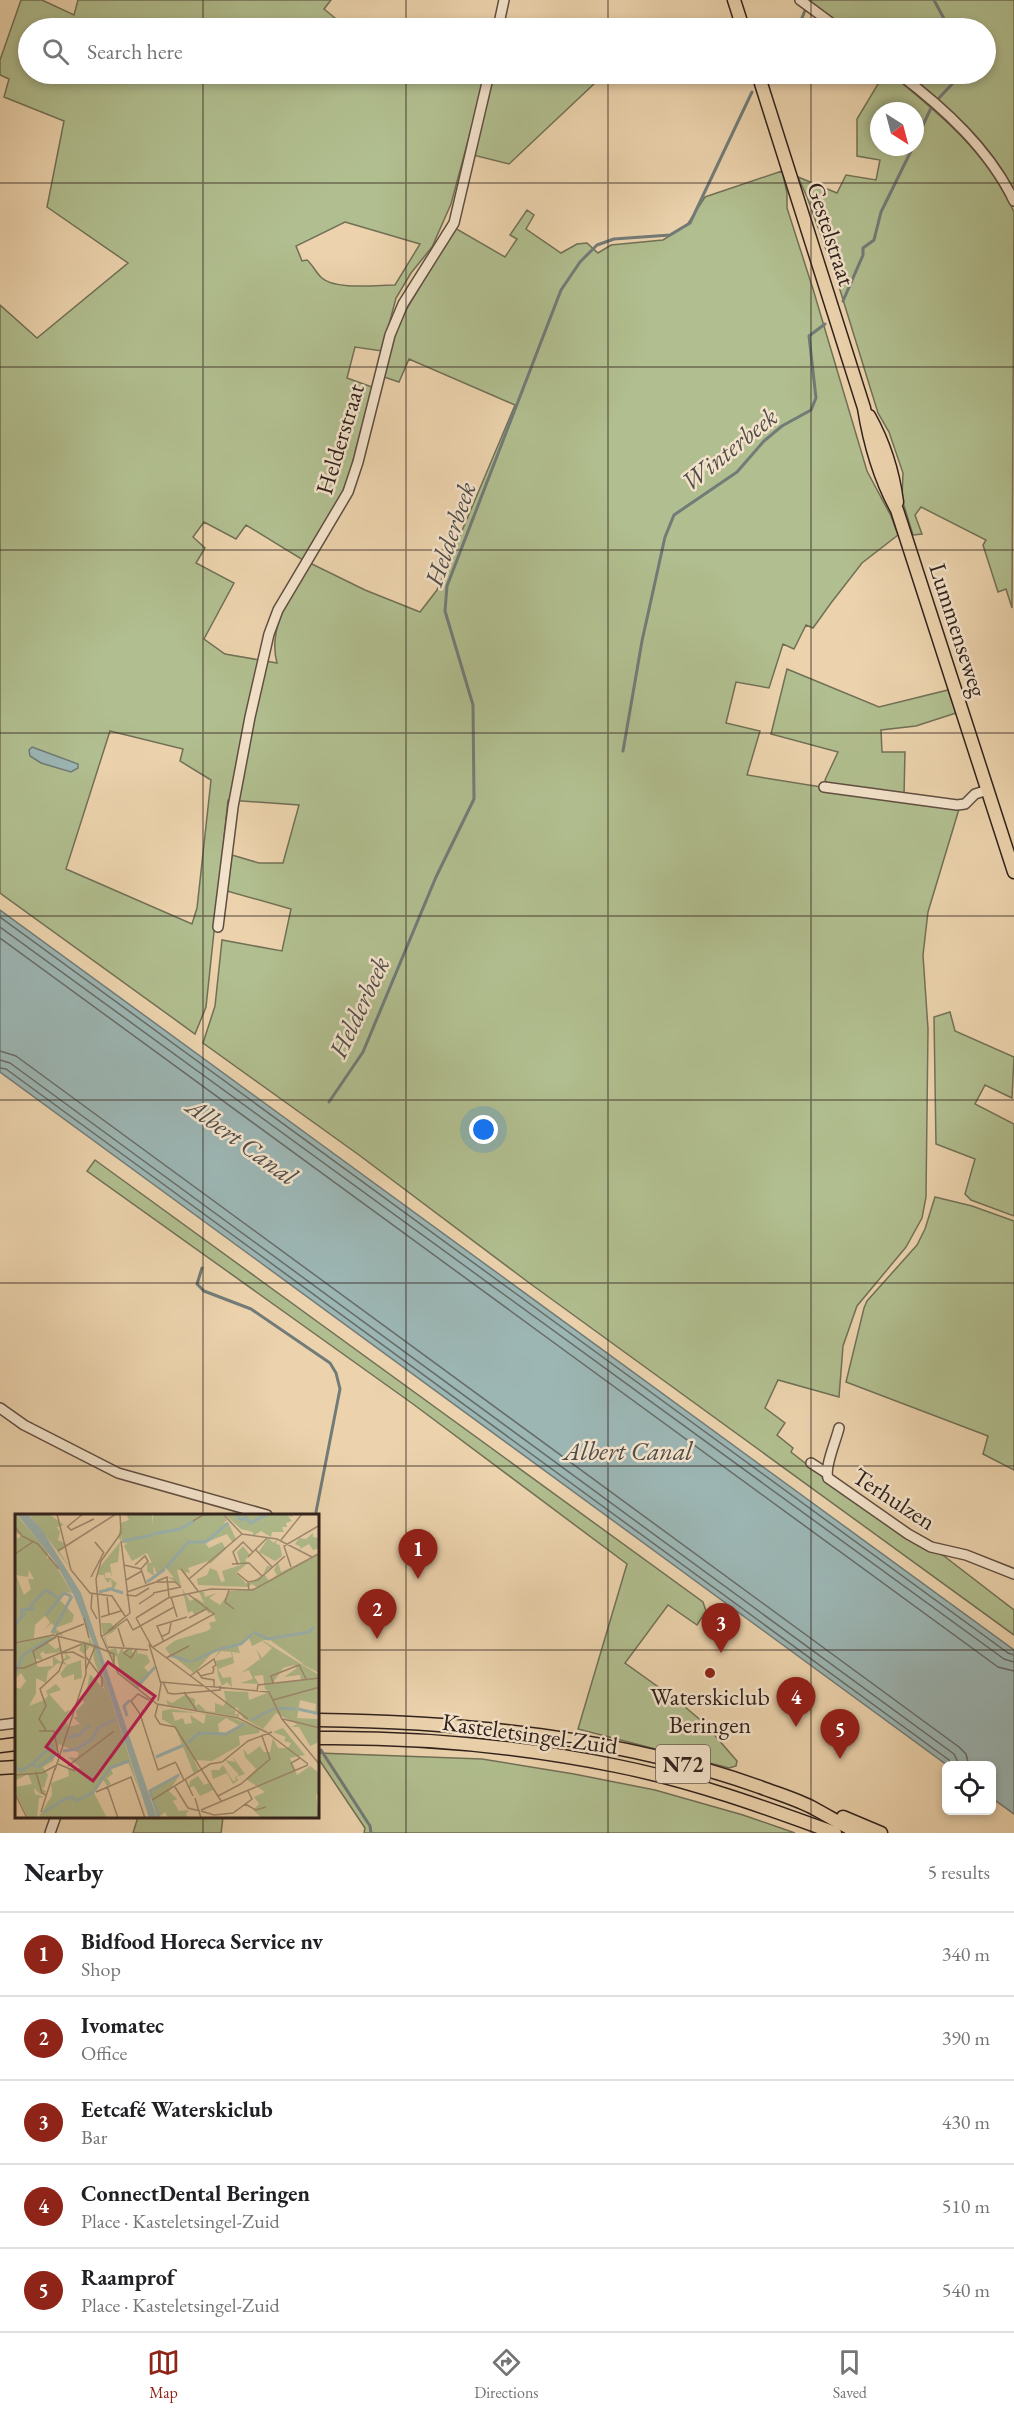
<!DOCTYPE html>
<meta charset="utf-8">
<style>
:root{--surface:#fff;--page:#f6f6f6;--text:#202124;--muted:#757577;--line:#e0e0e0;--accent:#8f2418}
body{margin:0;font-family:"EB Garamond",serif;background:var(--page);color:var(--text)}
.controls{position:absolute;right:18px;bottom:18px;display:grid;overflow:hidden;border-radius:9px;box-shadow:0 3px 9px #0003}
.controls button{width:54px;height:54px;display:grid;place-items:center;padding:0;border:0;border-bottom:2px solid var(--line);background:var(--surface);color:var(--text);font:30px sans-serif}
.compass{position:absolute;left:870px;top:102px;width:54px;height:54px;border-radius:50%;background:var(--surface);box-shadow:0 3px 9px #0003;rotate:144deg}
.you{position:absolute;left:484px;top:1130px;width:21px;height:21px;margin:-15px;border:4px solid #fff;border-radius:50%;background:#1a73e8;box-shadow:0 0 0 9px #1a73e833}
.badge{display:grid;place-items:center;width:39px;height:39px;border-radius:50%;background:var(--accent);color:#fff;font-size:20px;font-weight:700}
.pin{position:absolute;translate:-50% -50px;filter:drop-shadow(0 2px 3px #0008)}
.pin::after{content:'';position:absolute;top:32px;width:21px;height:18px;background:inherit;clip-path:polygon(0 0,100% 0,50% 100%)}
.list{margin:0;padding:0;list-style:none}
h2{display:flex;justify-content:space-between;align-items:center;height:78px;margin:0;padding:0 24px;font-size:26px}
h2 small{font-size:20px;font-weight:400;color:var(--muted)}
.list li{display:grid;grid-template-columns:39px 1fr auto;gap:18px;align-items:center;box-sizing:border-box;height:84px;padding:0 24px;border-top:2px solid var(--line)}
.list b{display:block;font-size:22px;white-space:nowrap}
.list p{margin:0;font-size:20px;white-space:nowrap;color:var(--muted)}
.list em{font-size:20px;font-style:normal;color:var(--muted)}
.icon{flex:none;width:33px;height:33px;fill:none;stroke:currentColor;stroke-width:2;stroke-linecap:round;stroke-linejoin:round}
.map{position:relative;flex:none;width:1014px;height:1833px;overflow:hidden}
.search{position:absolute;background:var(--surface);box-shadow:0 3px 9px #0003;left:18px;right:18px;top:18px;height:66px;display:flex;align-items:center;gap:15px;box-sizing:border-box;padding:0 21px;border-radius:33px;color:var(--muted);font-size:22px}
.sheet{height:498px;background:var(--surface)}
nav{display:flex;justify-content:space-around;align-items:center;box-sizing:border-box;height:84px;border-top:2px solid var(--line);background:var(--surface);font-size:16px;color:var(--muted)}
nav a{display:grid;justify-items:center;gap:3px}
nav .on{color:var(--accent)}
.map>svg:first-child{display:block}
.green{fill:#b1be8f;stroke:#717056;stroke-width:1.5;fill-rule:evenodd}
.water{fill:#9cb6b4;stroke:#717b78;stroke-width:1.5}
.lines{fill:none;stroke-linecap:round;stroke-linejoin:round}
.shore{stroke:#666c68;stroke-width:1.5}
.stream{stroke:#717b78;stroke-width:3}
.minor-casing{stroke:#604e41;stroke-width:12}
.major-casing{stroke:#31221d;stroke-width:15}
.minor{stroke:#f3e2ca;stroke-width:9}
.major{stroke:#ecd3ad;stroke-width:12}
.grid{fill:none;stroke:#31221d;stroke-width:1.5;stroke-opacity:0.55}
.poi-dot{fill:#8f2418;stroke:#f3e2ca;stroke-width:2}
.labels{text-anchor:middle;stroke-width:5;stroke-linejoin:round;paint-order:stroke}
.shield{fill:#f3e2ca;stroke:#6b5c51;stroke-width:1.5}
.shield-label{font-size:22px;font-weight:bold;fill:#31221d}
.street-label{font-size:24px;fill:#31221d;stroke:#f3e2ca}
.poi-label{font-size:24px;fill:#31221d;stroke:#f3e2ca}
.water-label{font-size:26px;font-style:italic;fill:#514e4a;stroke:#f3e2ca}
.inset-river{fill:none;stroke:#9cb6b4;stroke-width:3}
.inset-road{fill:none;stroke:#a18c73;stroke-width:1.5}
.view{fill:#c2185b;fill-opacity:0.15;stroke:#c2185b;stroke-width:3}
.inset-edge{fill:none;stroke:#31221d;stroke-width:3}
</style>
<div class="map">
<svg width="1014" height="1833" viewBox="0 0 1014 1833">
<rect width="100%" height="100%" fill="#ecd3ad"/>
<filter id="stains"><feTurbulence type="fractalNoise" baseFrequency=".00333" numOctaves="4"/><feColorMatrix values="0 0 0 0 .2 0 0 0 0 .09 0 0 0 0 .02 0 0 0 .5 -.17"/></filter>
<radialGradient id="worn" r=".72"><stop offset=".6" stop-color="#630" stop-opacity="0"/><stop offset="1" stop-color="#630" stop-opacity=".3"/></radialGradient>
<g class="green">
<path d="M21,0H42L74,15L78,0H331L324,9L335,18L327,28H28V74H486L451,204L432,247L411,273L396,298L382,351L355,347L347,378L372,387L349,477L340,497L303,560L246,525L236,539L204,522L193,537L205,548L196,563L234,583L204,639L225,654L277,663C267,626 292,594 310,563L365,590L420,612L437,590L515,405L409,359L399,382L384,377L396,331L403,315L455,228L505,257L517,239L510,235L527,210L534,215L526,229L561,253L577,244L587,243L598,253L611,245L663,240L687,225L705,197L782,171L787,193V208L813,289L867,471L891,516L898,535L862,563L831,603L813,628L806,625L794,649L783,644L769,688L736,682L726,723L760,731L747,775L959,809L928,912L923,955L928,1029L926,1197L922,1218L906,1247L857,1306L843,1346L839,1397L778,1380L765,1408L785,1423L777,1435L793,1448L791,1452L828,1481L944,1556L1014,1610V1635L528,1282L359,1155L203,1043L215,1006L222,940L282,951L291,909L227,891L232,855L259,863H283L299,805L228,800L206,1007L195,1034L0,893V305L37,338L128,263L47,207L64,121L4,97L9,79L0,75V60ZM345,222L420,244L395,285C377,285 334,290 322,278C316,273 313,265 307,260L302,261L296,246ZM110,731L183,749L180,761L211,780L197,908L192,924L66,869Z"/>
<path d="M808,0H1014V192C992,144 946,105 905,74H986V28H846Z"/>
<path d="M493,74H538L596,82L509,164L473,155Z"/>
<path d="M884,74H891C940,114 988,153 1014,212L1012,608L1006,589L998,592L983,545L986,540L921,507L915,515L922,534L913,535L902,499L903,473L889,432L878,413L836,277L807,197L798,177L837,193L846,175L876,180L880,160L857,156V119ZM879,111H915V147H879Z"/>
<path d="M787,669L879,707L948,690L956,713L916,726L881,730L882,752H905L904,796L827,783L825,780L838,752L771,734Z"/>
<path d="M950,1012L955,1031L1014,1057L1012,1098L985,1085L975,1104L1014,1124V1216L971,1200L965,1194L975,1159L936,1144L934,1017Z"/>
<path d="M95,1160L703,1602L706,1611L697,1625L668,1605L625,1663L678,1701L704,1723L737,1761L736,1766L729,1768L578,1729L627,1564L413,1404L87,1171Z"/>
<path d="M935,1197L972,1206L1014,1221V1470L983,1454L988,1436L846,1382L864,1308L867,1301L917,1245L925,1229Z"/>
<path d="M318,1753L482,1759L574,1774L655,1790L743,1815L795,1833H364L365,1828L318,1758Z"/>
<path d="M138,1817V1816L223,1817L221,1833H133Z"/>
</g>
<g class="water">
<path d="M32,747L78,764V768L71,772L41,763L30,756L29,750Z"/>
<path d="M0,910L1014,1650V1814L992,1798V1766L947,1765L0,1072Z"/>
</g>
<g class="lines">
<g class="shore">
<path d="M0,917L1008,1653L1014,1655"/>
<path d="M0,927L1004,1659L1014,1662"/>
<path d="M0,938L998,1667L1014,1671"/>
<path d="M0,1051L16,1056L959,1747L966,1754L969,1766"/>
<path d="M0,1060L10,1063L954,1754L960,1766"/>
<path d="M0,1068L6,1069L47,1099L949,1760L952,1766"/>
</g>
<g class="stream">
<path d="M934,0L949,28"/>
<path d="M798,28L806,8"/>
<path d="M770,82L775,74"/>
<path d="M939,98L955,81L953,74"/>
<path d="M915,142L932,106"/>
<path d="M843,301L863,255V248L874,240L881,212L913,147"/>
<path d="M623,751L642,641L665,537L674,515L737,472L764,441L782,426L811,410L816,398L809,336L825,324"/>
<path d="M329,1102L363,1052L436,877L474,799L473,705L445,611L447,586L561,290L580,262L597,245L614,239L670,235L690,223L752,92"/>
<path d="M202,1268L197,1284L204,1291L251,1309L330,1363L336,1373L340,1389L316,1512"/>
<path d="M321,1750L370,1826L371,1833"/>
</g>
<defs>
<g id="minor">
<path d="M800,0L838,28"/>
<path d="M498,28L504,0"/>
<path d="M899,74C944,108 989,149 1014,201"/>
<path d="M824,787L957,805L965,804L975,794L988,790"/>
<path d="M218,927L233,807L250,717L269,634L278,610L348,492L358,462L390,335L403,304L454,223L489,74"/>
<path d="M0,1408L24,1425L118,1473L267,1515"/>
<path d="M839,1428C836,1441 824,1468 828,1478L908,1534L931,1547L966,1555L1014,1574"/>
<path d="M811,1463L825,1472"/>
<path d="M0,1725L16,1723"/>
<path d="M50,1833L56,1816"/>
</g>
<g id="major">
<path d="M734,0L743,28"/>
<path d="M758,74L864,408C870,445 879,477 897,510L1014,872"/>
<path d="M869,416C884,443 893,472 897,502"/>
<path d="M318,1720C467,1722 619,1737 760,1787C778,1794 799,1800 815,1809C830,1817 844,1826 859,1833"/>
<path d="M318,1738C419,1737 518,1746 617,1766C692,1781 764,1807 835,1833"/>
<path d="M0,1746L16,1744"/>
<path d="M0,1768L16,1767"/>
<path d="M843,1817L881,1833"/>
</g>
</defs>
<use href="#minor" class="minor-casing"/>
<use href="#major" class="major-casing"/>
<use href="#minor" class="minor"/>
<use href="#major" class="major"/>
</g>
<path class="grid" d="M203,0V28M406,0V28M608,0V28M811,0V28M203,74V1515M406,74V1833M608,74V1833M811,74V1833M0,183H1014M0,367H1014M0,550H1014M0,733H1014M0,916H1014M0,1100H1014M0,1283H1014M0,1466H1014M0,1650H16M318,1650H1014M203,1816V1833"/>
<circle class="poi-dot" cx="710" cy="1673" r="6"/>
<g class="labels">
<rect class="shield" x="656" y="1745" width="54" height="38" rx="4.5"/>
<g class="shield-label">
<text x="683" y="1772">N72</text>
</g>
<g class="street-label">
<text transform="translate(831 234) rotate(72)" y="8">Gestelstraat</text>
<text transform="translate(340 439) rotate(-73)" y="8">Helderstraat</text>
<text transform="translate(958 630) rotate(72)" y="8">Lummenseweg</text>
<text transform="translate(894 1499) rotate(33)" y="8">Terhulzen</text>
<text transform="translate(530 1734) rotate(8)" y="8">Kasteletsingel-Zuid</text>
</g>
<g class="poi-label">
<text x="710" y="1705">Waterskiclub<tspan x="710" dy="28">Beringen</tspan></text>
</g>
<g class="water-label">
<text transform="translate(729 449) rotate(-39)" y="9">Winterbeek</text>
<text transform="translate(450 534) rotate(-71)" y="9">Helderbeek</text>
<text transform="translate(359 1007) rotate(-65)" y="9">Helderbeek</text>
<text transform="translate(242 1141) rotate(36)" y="9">Albert Canal</text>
<text x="628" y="1460">Albert Canal</text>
</g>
</g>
<g transform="translate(15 1514)">
<rect width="304" height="304" fill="#ecd3ad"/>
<path d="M1,0L33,39L31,44H36L57,79L51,78L44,85L59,101L57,108L40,114L49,122L36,119L39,112L36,109L30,116L35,108L30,102L20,111L19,124L0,129V21L3,25L6,21L0,19ZM14,56L19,65H13L16,75L9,81L1,61L13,63ZM14,0H34L49,11L42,13L45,18L43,26L51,30L44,37L55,54ZM111,0H137V12L138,0L208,1L212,6L208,10L213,8L221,25L218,29L212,20L190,29L194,34L207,28L211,35L195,50L193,47L173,54L175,59L170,58L173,65L167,56H162L166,72L153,63L159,64L151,54L142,60L138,51L139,62L132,57V48L137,49L132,39L117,47L109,32L112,29H107L106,19V27L103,23L106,9L114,6ZM209,0H276L278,3L273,2L277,7L271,9L272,13H267L269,18H257L256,23L246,17L238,22V18L226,15ZM298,19V23L304,24V34L298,36L294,30L283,36L286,33L280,30L284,24L291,25ZM253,24L259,29L262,25L261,30L265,31L267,42L260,47L244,38ZM105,28L103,48L95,50L97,63L95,58L90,59V64H95L102,69L99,75L91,78V74L97,73L96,65L93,69L90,65L89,61H83L85,53ZM228,32L235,41L230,46L233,49L221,59L232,70L248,61L252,52L256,53L249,60L254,67L262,61L259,56L263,48L266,58L302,41L305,44L304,159L287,150L289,146L287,149L255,126H247L304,161V199L300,201L301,190L285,186L282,204L304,205V228L295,232L284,213H277L282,210L261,199L248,215L228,204L222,193L213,198L220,195V201L224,199V203L153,191L151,186L157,189L170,181L180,185V192L184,190L191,197L200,198V189L208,192L211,188L209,177L233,178L234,186L255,178L250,175L248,161L239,162L244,170L225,169L238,165L234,156L226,159L245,145L241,135L247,144L257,134L247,127L237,132L234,124L223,132L225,139L235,133L225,139L217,138L219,149L203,155L208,164L216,163L217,173L212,168L207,172L203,161L201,147L217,143L216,138L206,137L199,145L204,137L198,138L179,159L159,143L152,144L155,141L150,134L161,126L192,117L196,114L194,109L201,107L197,96L194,100L191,96L183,98L181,102L177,97L173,99L167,74L175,87L181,84L189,89L184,78H189L190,83L202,79L194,84L205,91L215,77L243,74L237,70L233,73L183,71L182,65L192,61L195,54L202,57L206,68L210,67L207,57L226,51L222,38ZM279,151L282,154L269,163L285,161L286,166L258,169L268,154ZM86,109H96L98,112L94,118L106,110L98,118L90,123L94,136L101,134L103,141L107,133L109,138L117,133V138L121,140V135H123L122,139L132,141L135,148L129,153L133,158L141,152L123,175L105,158L102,143L95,137L100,143L98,147L89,124L90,122L95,119L88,120ZM32,122L43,123L31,127L40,135L45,133L46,138L30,140L28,137L25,140L28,146L18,144L23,153L38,152V142L45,148L51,143L50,139L56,144L49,147L52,151L43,149L33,157L31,169L21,164V179L14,192L27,187L33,182L31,177L41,170L46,176L34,180L50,198L55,196L51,204L53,213L65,210L58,203H62L61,197L69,189L67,184L70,183L75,160L90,176L79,146L78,134L75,132L69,140L64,136L68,127L74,129V124L80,134L125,278L113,248L96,255L98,260L92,264L96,270L92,272L87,264L79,279L92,304H23L37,281L36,269L54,262L53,255L66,254L53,243L62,244L64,239L44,230L38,247L28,253L33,261L29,274L25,273L32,278L25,280L19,274L20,280L30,283L24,284L22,304H13L0,278V273L17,270L13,260L0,267V173L5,175L11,167L6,159L0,165V130ZM66,146L67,164L59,166V160L48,164L45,160L52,151ZM156,195L183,199L157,198L160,207L168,204L170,210L177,209L175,201L189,210L191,201L184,199L218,204L245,215L244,219L224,222L225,231L197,247L179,246L184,256L179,260L160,213L147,205V197ZM211,204L225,212L210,220L204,218L203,210ZM268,214L290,241L275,244L282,261L295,252L304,259V282L301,280L304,304H247L238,296L244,290L239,283L250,278L231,265L241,255L230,243L228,234L233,241L245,232L249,238H255L258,224L263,234H273L276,229L269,227L271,223L258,218ZM217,242L230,260L221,263L223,266L218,270L212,259L198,265L196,256H204L208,251L218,267L221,266L220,263L224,261L210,246L220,248ZM166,259L154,277L162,285L158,287L164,297L174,296L171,300L173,304H180H153L150,298L143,304L134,276ZM183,262L189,271L194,269L198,276L185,282L179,272L174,274L175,267Z" fill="#b1be8f" fill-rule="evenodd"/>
<path d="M2,0H13L27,16L66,79L142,304H134L80,134L59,82L40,48Z" fill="#9cb6b4"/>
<path class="inset-river" d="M222,2L227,6L231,3L235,9L253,0M138,20L165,15L179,7M108,27L137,21M151,54L173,28H191L213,9M132,68L150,55M84,78L96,75L108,79M5,96L18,95L16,91L31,76L43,84M31,101L49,79L56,82M0,111L9,100L5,97M238,118L253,125L294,118L299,113M37,119L57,82M19,134L36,125M205,135L226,130L237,120M158,142L176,148M178,147L204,135M0,159L8,141L18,135M122,173L140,153M263,194L281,195M283,195L305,200M112,202L109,192L115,186M236,206L260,194M53,223L64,221L75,211M173,229L184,219L211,220L229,210M48,237L62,235L77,225L83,214L100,205M141,243L169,231M18,249L38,231M0,252L6,257L17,250L22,253M23,253L41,240M79,277L95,254L114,247M137,284L135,277L164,261M138,285L144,304M29,298L50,285L58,283L61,287L79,278"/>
<path class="inset-road" d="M42,0L56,56L75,79L97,82L110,102M105,0L106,19M208,0L227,20L262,25L297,43M178,7L188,1L207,0M52,12L56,16L79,5L74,7M53,12L68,0M0,13L7,22L23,30L44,55M106,19L86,47L81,65L86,121L103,159L142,190L223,204L251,218M266,26L287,0M83,32L80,28L89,39M241,36L257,53M43,37L101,0M0,40L19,27M233,43L252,24M217,50L234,49L247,62M109,51L126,55L131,70M120,51L130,42L133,47L126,55M223,51L218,38L228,28L238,38M276,53L269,32L305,11M166,55L183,77M222,59L233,68L234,77M76,63L89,38M174,65L227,20M111,66L127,57M142,67L152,63L154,83M233,68L243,66L270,42M214,76L210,88L219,95M112,78L141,68H160L166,73M138,79L166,73M77,80L76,94L82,105M111,81L121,82L134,74M92,83L94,101M156,83L162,103M124,90L139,80M86,103L106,97M69,104L74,124M121,104L153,84L196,75L238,76L305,39M121,104L137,133L233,205M174,104L193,94M103,114L109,133M93,117L115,99L106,27M41,121L69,110M86,123L112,105L118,116L159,93M146,123L154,119L156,109M149,128L142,112L172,103M0,129L38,121L77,131M134,130L146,170L143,187M77,131L99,140V150M93,133L133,136M138,133L199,100L173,80M115,134L109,139L116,144L121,136M47,139L58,138L69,144M71,143L87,164V173M151,144L174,132M21,149L18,137L41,123M0,154H9L67,130M71,155L80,133M182,157L187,164L199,166V172M175,162L199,145L201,151L197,154M185,162L198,159L199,154M146,168L254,178L267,205L305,251M148,168L153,179L159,180L205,176V172M258,169L256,162L284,151L291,165M242,177L243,171L305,164M169,178L182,197M134,186L123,180L116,187L125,200L143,256L161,248M258,186L305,173M143,190L140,202L145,210L160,213L206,287M268,205L305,214M31,216L24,205L31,192L25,175L44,157L48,147L43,122M24,217H39L44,244M250,217L293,250M161,249L169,266M43,250L60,257M53,252L99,217M40,256L71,160L70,129M280,257L276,249L285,244M21,258L27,279L31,281M0,261L27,259L42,251M170,265L178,282M92,272L103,304M160,273L173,294L185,297M81,278L116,263L130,304M0,280L12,304M203,282L226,270L255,245L247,222M180,284L186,304M137,286L195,250L207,248L233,227L257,218M230,290L241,296L251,293M186,296L293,251M186,297L199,301L218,299L237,285L233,277M26,298L40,254"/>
<path class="view" d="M93,148L140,182L78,267L31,233Z"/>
<rect width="304" height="304" class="inset-edge"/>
</g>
<rect width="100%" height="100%" filter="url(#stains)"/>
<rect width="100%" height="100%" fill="url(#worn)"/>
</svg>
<div class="controls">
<button><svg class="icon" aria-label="locate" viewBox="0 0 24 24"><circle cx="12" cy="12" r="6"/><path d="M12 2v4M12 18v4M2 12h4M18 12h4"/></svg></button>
</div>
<svg class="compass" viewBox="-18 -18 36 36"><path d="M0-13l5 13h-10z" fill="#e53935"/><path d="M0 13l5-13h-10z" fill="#757577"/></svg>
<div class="you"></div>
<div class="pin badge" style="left:418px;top:1579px">1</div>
<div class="pin badge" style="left:377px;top:1639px">2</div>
<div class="pin badge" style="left:721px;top:1653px">3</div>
<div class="pin badge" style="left:796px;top:1727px">4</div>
<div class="pin badge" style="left:840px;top:1759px">5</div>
<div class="search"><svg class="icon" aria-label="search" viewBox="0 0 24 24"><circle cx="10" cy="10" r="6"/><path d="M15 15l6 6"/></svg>Search here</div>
</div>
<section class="sheet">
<h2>Nearby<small>5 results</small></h2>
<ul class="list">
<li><span class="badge">1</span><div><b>Bidfood Horeca Service nv</b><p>Shop</p></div><em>340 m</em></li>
<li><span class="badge">2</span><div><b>Ivomatec</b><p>Office</p></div><em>390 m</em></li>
<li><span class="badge">3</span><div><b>Eetcafé Waterskiclub</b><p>Bar</p></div><em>430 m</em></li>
<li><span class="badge">4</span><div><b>ConnectDental Beringen</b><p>Place · Kasteletsingel-Zuid</p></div><em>510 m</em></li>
<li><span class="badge">5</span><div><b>Raamprof</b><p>Place · Kasteletsingel-Zuid</p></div><em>540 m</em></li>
</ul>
</section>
<nav>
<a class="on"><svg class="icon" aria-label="map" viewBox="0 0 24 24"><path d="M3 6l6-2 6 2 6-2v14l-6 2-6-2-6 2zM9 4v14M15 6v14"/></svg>Map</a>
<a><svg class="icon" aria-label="directions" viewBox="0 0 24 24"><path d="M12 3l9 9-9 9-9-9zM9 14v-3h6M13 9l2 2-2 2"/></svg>Directions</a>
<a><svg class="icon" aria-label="saved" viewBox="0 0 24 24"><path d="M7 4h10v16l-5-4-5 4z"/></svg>Saved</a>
</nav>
